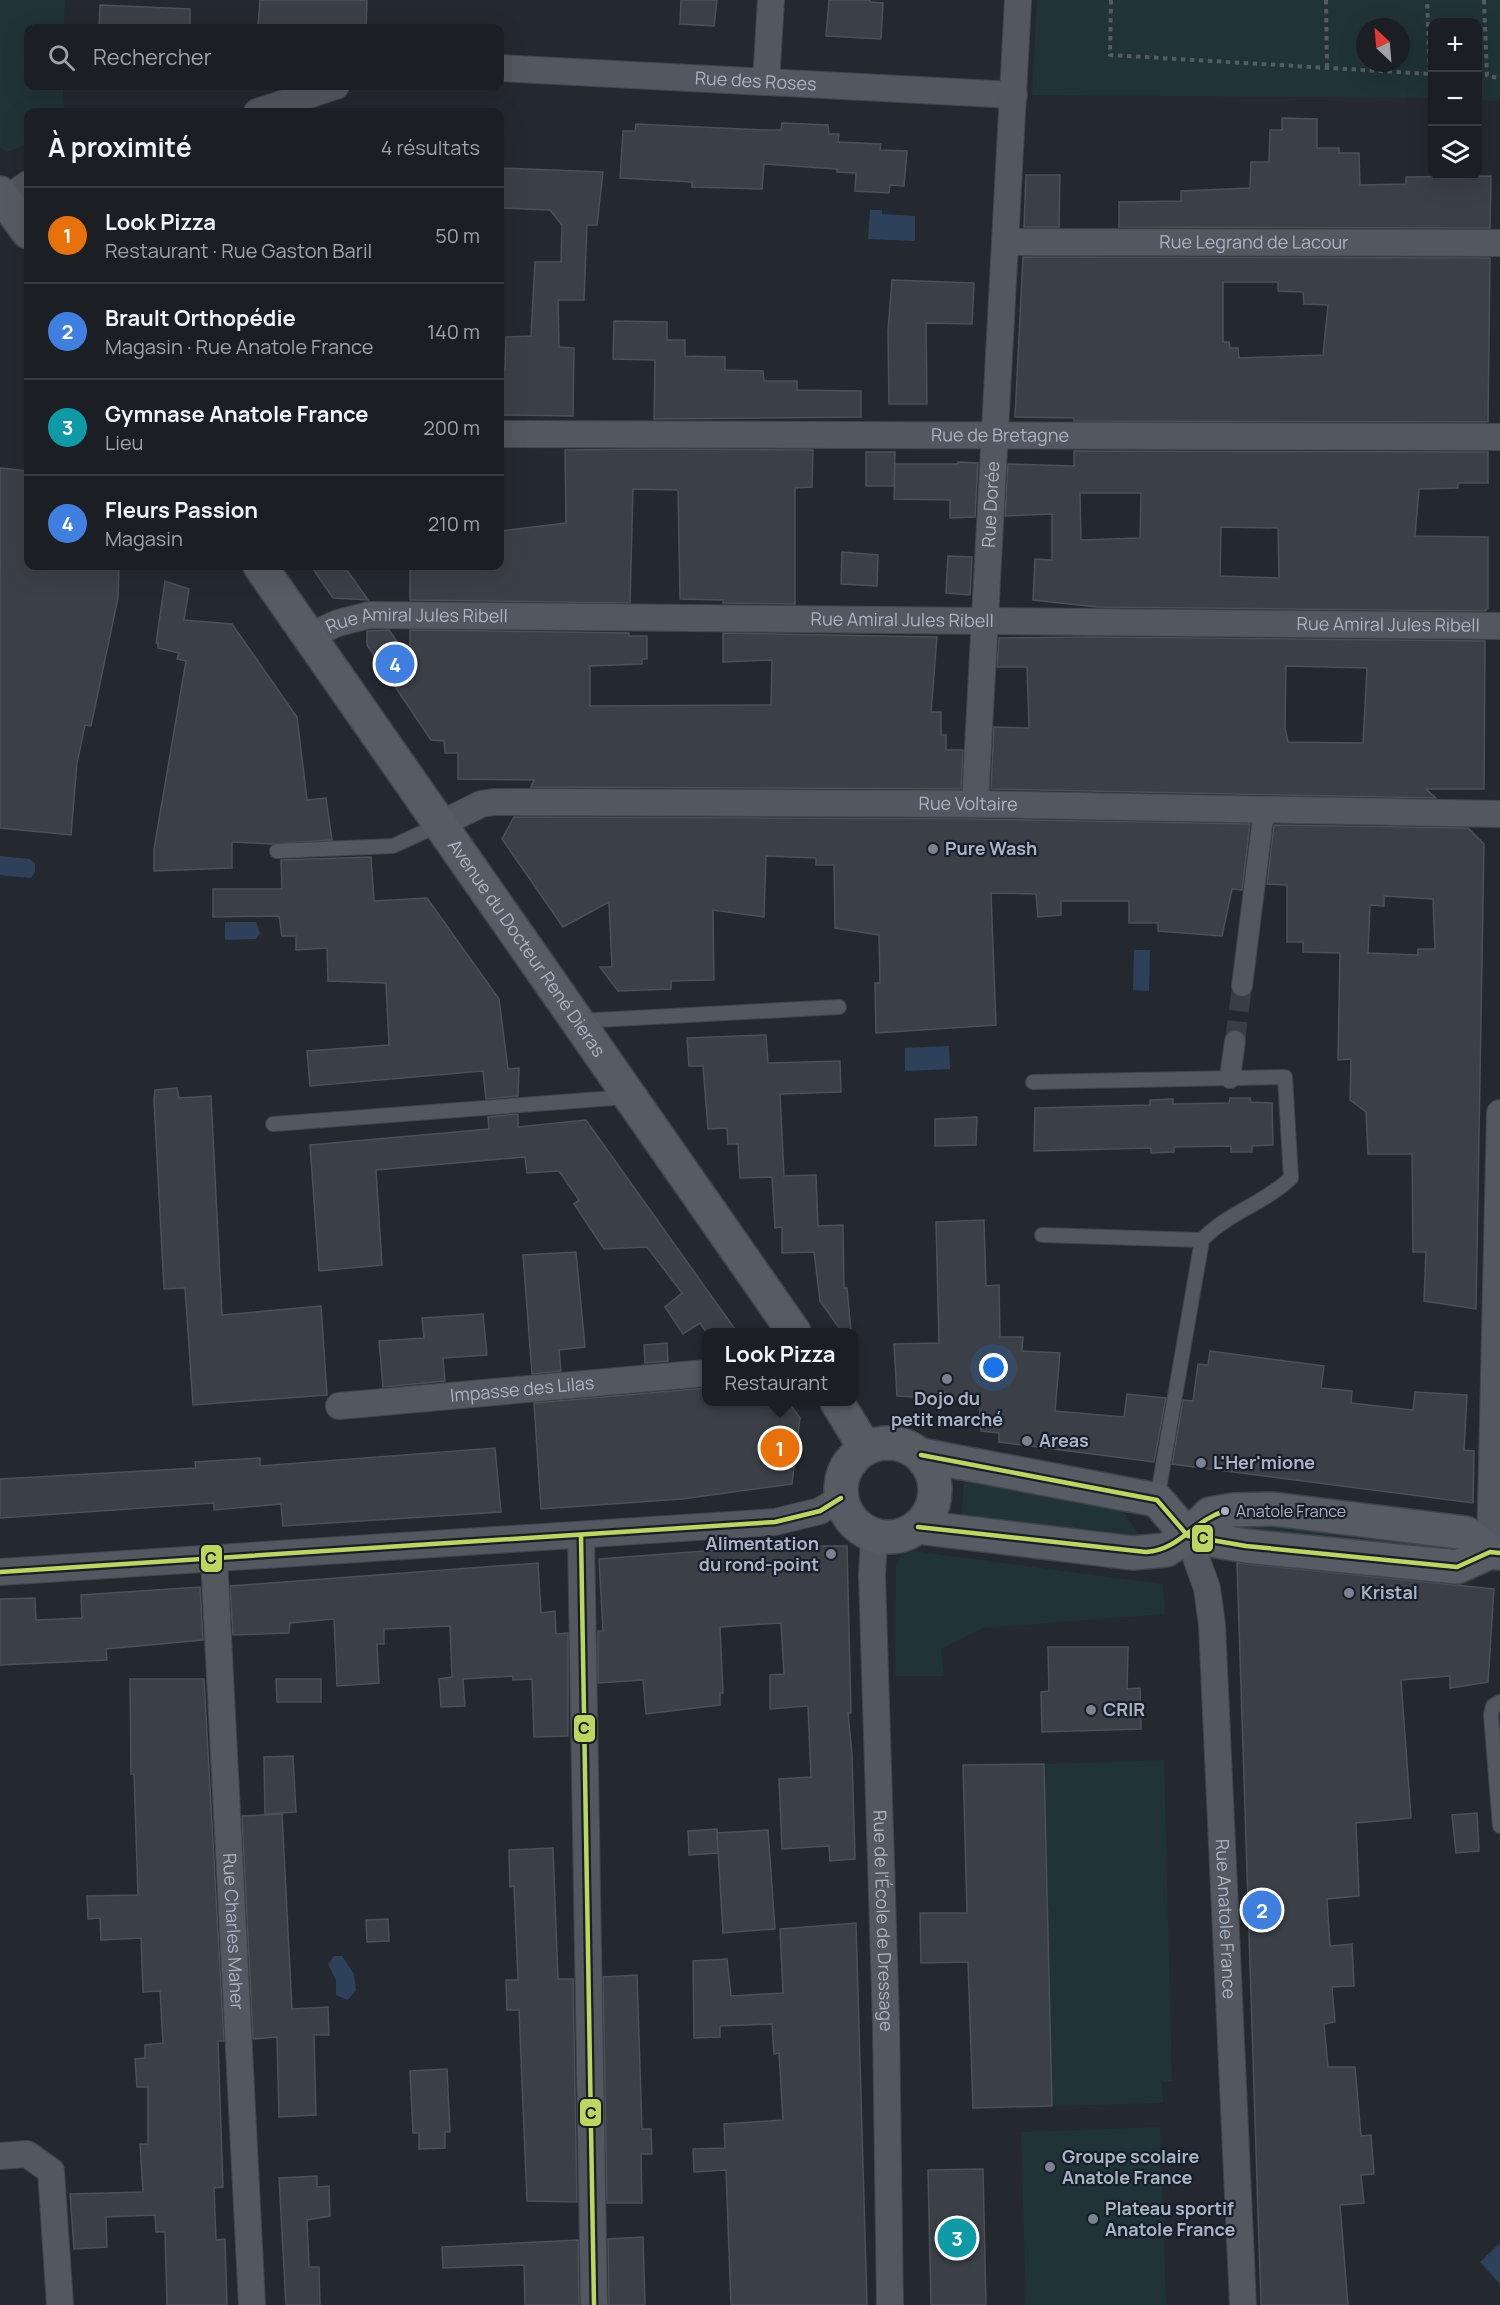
<!DOCTYPE html>
<html lang="fr">
<meta charset="utf-8">
<style>
:root{--surface:#1b1f24;--page:#282c31;--text:#f1f3f6;--muted:#a0a2a6;--line:#393d41;--accent:#7b8390}
body{margin:0;font-family:Manrope,sans-serif;background:var(--page);color:var(--text)}
.controls{position:absolute;right:18px;top:18px;display:grid;overflow:hidden;border-radius:12px;box-shadow:0 6px 24px #0002}
.controls button{width:54px;height:54px;display:grid;place-items:center;padding:0;border:0;border-bottom:2px solid var(--line);background:var(--surface);color:var(--text);font:30px sans-serif}
.compass{position:absolute;left:1356px;top:18px;width:54px;height:54px;border-radius:50%;background:var(--surface);box-shadow:0 6px 24px #0002;rotate:334deg}
.you{position:absolute;left:994px;top:1368px;width:21px;height:21px;margin:-15px;border:4px solid #fff;border-radius:50%;background:#1a73e8;box-shadow:0 0 0 9px #1a73e833}
.badge{display:grid;place-items:center;width:39px;height:39px;border-radius:50%;background:var(--accent);color:#fff;font-size:20px;font-weight:700}
.pin{position:absolute;translate:-50% -50%;border:3px solid #fff;box-shadow:0 2px 6px #0006}
.popup{position:absolute;left:702px;top:1328px;width:156px;height:78px;box-sizing:border-box;display:grid;place-content:center;border-radius:12px;background:var(--surface);filter:drop-shadow(0 2px 4px #0005);font-size:20px;white-space:nowrap;color:var(--muted)}
.popup b{font-size:22px;color:var(--text)}
.popup::after{content:'';position:absolute;left:50%;top:100%;margin-left:-12px;border:12px solid transparent;border-top-color:var(--surface)}
.list{margin:0;padding:0;list-style:none}
h2{display:flex;justify-content:space-between;align-items:center;height:78px;margin:0;padding:0 24px;font-size:26px}
h2 small{font-size:20px;font-weight:400;color:var(--muted)}
.list li{display:grid;grid-template-columns:39px 1fr auto;gap:18px;align-items:center;box-sizing:border-box;height:96px;padding:0 24px;border-top:2px solid var(--line)}
.list b{display:block;font-size:22px;white-space:nowrap}
.list p{margin:0;font-size:20px;white-space:nowrap;color:var(--muted)}
.list em{font-size:20px;font-style:normal;color:var(--muted)}
.icon{flex:none;width:33px;height:33px;fill:none;stroke:currentColor;stroke-width:2;stroke-linecap:round;stroke-linejoin:round}
.map{position:relative;flex:none;width:1500px;height:2305px;overflow:hidden}
.search{position:absolute;background:var(--surface);box-shadow:0 6px 24px #0002;left:24px;top:24px;width:480px;height:66px;display:flex;align-items:center;gap:15px;box-sizing:border-box;padding:0 21px;border-radius:12px;color:var(--muted);font-size:22px}
.panel{position:absolute;background:var(--surface);box-shadow:0 6px 24px #0002;left:24px;top:108px;width:480px;height:462px;border-radius:12px}
.map>svg:first-child{display:block}
.green{fill:#203336;fill-rule:evenodd}
.water{fill:#2e415b}
.building{fill:#3b4047;stroke:#4b5059;stroke-width:1.5;fill-rule:evenodd}
.lines{fill:none;stroke-linecap:round;stroke-linejoin:round}
.pedestrian-tunnel{stroke:#383e46;stroke-width:20;stroke-dasharray:20 10;stroke-linecap:butt}
.service-casing{stroke:#41454b;stroke-width:16}
.pedestrian-casing{stroke:#41454b;stroke-width:22}
.minor-casing{stroke:#41454b;stroke-width:28}
.secondary-casing{stroke:#41454b;stroke-width:36}
.path{stroke:#545b62;stroke-width:4;stroke-dasharray:4.5 4.5;stroke-linecap:butt}
.service{stroke:#525760;stroke-width:14}
.pedestrian{stroke:#525760;stroke-width:20}
.minor{stroke:#525760;stroke-width:26}
.secondary{stroke:#575c64;stroke-width:33}
.bus-1-casing{stroke:#171f2b;stroke-width:9}
.bus-1{stroke:#bbd75e;stroke-width:4.5}
.poi-dot{fill:#7b8390;stroke:#171f2b;stroke-width:2}
.bus-dot{fill:#aab4c4;stroke:#171f2b;stroke-width:2}
.labels{text-anchor:middle;stroke-width:4.5;stroke-linejoin:round;paint-order:stroke}
.bus-label{font-size:16px;fill:#aab4c4;stroke:#171f2b;text-anchor:start}
.street-label{font-size:18px;fill:#aab4c4;stroke:#171f2b}
.poi-label{font-size:18px;font-weight:bold;fill:#aab4c4;stroke:#171f2b;text-anchor:start}
.line-badge{stroke:#171f2b;stroke-width:2}
.pale-badge-label{font-size:16px;text-anchor:middle;font-weight:bold;fill:#111}
</style>
<div class="map">
<svg width="1500" height="2305" viewBox="0 0 1500 2305">
<rect width="100%" height="100%" fill="#242930"/>
<g class="green">
<path d="M0,0H65L64,28H28V86H63L64,112H28V144L7,152L0,148Z"/>
<path d="M1037,0H1500V101L1478,100V22H1432V98L1032,95ZM1365,27H1401V63H1365Z"/>
<path d="M964,1482L1120,1506L1144,1543L961,1523Z"/>
<path d="M1240,1518L1449,1537L1447,1550L1244,1537Z"/>
<path d="M912,1551L1163,1584L1165,1614L983,1628L941,1649L944,1676H895L896,1565L902,1554Z"/>
<path d="M1164,1760L1172,2081L1162,2082L1163,2103L1052,2106L1044,1764Z"/>
<path d="M1160,2127L1166,2305H1026L1021,2132Z"/>
</g>
<g class="water">
<path d="M870,210H882V214L915,216V241L868,239Z"/>
<path d="M0,856L30,859L35,863V872L31,878L0,875Z"/>
<path d="M225,922H256L260,933L256,939L225,940Z"/>
<path d="M1134,950H1150L1149,991L1133,990Z"/>
<path d="M949,1046L950,1069L905,1071V1048Z"/>
<path d="M334,1956H342L354,1974L356,1990L348,2000L336,1995V1980L328,1964Z"/>
<path d="M1499,2244L1500,2245V2284L1480,2262Z"/>
</g>
<g class="building">
<path d="M260,0H367L366,28L258,25Z"/>
<path d="M681,0H717L714,26L680,24Z"/>
<path d="M829,0H870V2L883,3L881,39L826,36Z"/>
<path d="M100,5L190,9V28H99Z"/>
<path d="M1282,118L1317,119V148H1339V153H1359L1360,185L1406,184V177L1491,176L1490,228L1119,227V202L1181,201V191L1250,188L1251,162H1269L1270,130H1282Z"/>
<path d="M782,123L828,125L829,134H839L838,142L881,144L880,150L907,151L904,186L890,185L889,193L855,191L856,173L837,172V169L764,164L762,189L692,187V182L620,178L623,131H635L636,124L766,130H781Z"/>
<path d="M500,168L603,172L597,225H587L584,300H558L559,347L574,348L573,416L500,415V371L505,370L506,337L531,336L535,262H561L562,225L550,210L500,208Z"/>
<path d="M1026,175H1060L1059,227H1024Z"/>
<path d="M1023,257L1490,258L1488,422L1074,421V418L1015,417ZM1223,282H1278V291L1303,292L1304,304L1328,305L1323,355L1239,358L1238,348H1230L1229,342H1223Z"/>
<path d="M892,280L974,283L972,324L926,323L927,404H889L888,331Z"/>
<path d="M614,321L667,322V340H685V356L725,357V370L763,371L764,381H797V390L861,391V417L654,419L655,360L613,359Z"/>
<path d="M653,449L813,450L812,487L795,488V604L723,603V600L680,599L678,490L633,489L630,603L410,600V566H500V531L566,523L565,450Z"/>
<path d="M1074,451L1488,452V483H1458V488L1419,489L1415,536L1488,537V608L1485,611L1097,607L1033,600L1035,559L1052,560V514L1005,516L1008,464L1074,466ZM1080,493H1141L1140,538L1081,540ZM1221,527L1278,528L1279,578L1220,576Z"/>
<path d="M866,452H895L894,486H866Z"/>
<path d="M958,462L978,463L975,517L950,518V500L894,499L895,464H958Z"/>
<path d="M0,468L28,471V566H119L118,598L91,726L85,725L77,763L71,835L0,828Z"/>
<path d="M842,552L878,555L877,586L841,584Z"/>
<path d="M948,556L972,557L970,595L946,593Z"/>
<path d="M311,566H344L368,600L333,598Z"/>
<path d="M165,581L189,589L184,620L232,624L297,717L307,800L326,798L332,840L272,844L232,842V868L154,871V849L186,661L177,659L179,653L158,648V643H156Z"/>
<path d="M389,630L410,661V630L629,633V636H647V659H642V664L590,666V706L771,705L772,660L723,662V633L937,637L931,712H941V735H946V750H963L961,789L531,787L534,780L458,779V753H445L444,741L431,740L367,645V631Z"/>
<path d="M1096,637L1485,641L1484,789H1426L1436,798L991,789L994,727L1029,728L1027,667H997L999,638ZM1286,666L1367,668L1363,743L1288,742L1285,728Z"/>
<path d="M514,817L975,819L1250,824L1242,890L1232,889L1222,936L1158,931V923H1129V901H1061V915L1038,917L1036,894L991,893L996,1025L876,1033L875,983H880L879,935L835,928L834,865H816V858L766,856L764,917L713,910L714,980L671,981V989L618,991L600,967H612L609,902L563,927L502,839Z"/>
<path d="M1274,825L1468,828L1484,844L1476,1309L1424,1301L1426,1252H1413L1412,1154H1368L1366,1112L1350,1100L1351,1059L1338,1060L1340,953L1303,952V942H1287V885L1267,884ZM1384,896L1433,899L1435,949H1418V955L1368,953L1370,905L1384,906Z"/>
<path d="M371,857L374,901L427,898L499,999L508,1069L519,1068L518,1096L486,1099L483,1071L310,1086L307,1051L389,1045L386,983L328,981L327,948L296,950V936H282L279,916L213,917V889H282L281,860Z"/>
<path d="M766,1035L768,1063L840,1061L841,1092L780,1094L784,1176L816,1175L818,1226L843,1225L844,1288H847L851,1332H842L820,1301L814,1252L782,1253V1227L775,1228L772,1177L740,1178L738,1144H728L727,1128L708,1129L703,1066H689L687,1038Z"/>
<path d="M177,1088L179,1098L211,1096L222,1315L321,1306L327,1395L193,1405L185,1288L164,1289L154,1100L155,1090Z"/>
<path d="M1230,1098H1250L1251,1102L1272,1103L1273,1145L1252,1146V1152H1231V1146L1174,1147V1152L1151,1153V1148L1034,1151L1035,1108L1150,1105V1100L1173,1099V1104L1229,1103Z"/>
<path d="M518,1114V1127L586,1120L737,1332H706L700,1323L683,1334L665,1307L682,1293L647,1247L604,1249L574,1204L579,1200L559,1171L527,1173L525,1157L376,1170L382,1265L319,1271L310,1145L489,1129L488,1117Z"/>
<path d="M977,1117L976,1145L935,1146V1119Z"/>
<path d="M984,1220L986,1286L999,1285L1000,1337H1023L1022,1351L1060,1353L1055,1411L1124,1417L1127,1394L1166,1398L1154,1462L999,1442V1433L981,1431L979,1401L897,1396L894,1344L939,1343L936,1222Z"/>
<path d="M576,1252L585,1347L559,1350L561,1371L532,1374L523,1255Z"/>
<path d="M483,1314L487,1355L443,1358L445,1381L383,1387L379,1341L424,1338L422,1318Z"/>
<path d="M667,1343L668,1361L645,1363L644,1345Z"/>
<path d="M1210,1351L1324,1366L1321,1388L1352,1391L1351,1403L1413,1410L1415,1392L1467,1395L1464,1450L1474,1451L1473,1503L1172,1464L1183,1400L1193,1401L1198,1364L1208,1365Z"/>
<path d="M706,1388V1401H788L800,1418L792,1484L682,1499L541,1509L534,1403Z"/>
<path d="M495,1448L501,1512L283,1526L281,1504L214,1510V1503L0,1518V1479L196,1468L195,1462L260,1458V1466Z"/>
<path d="M771,1546H847L851,1713H848L852,1754L855,1859L830,1861L829,1846L782,1849L779,1779L811,1777L808,1706L770,1709V1675L784,1674L781,1623L720,1627L723,1693H720V1705L646,1714L643,1680L598,1683V1631H603L599,1559Z"/>
<path d="M538,1563L541,1613L555,1611L556,1634L568,1633V1736L534,1737L532,1679L513,1680V1676L463,1679L465,1706L441,1707L439,1679L452,1677L450,1626L384,1629V1644H377L379,1683L337,1686L334,1619L290,1623L289,1633L233,1635L230,1586Z"/>
<path d="M1237,1563L1494,1589L1488,1682L1450,1688V1676L1401,1680L1411,1818L1356,1823L1359,1896L1327,1899L1330,1946L1352,1944L1354,1986L1332,1987L1335,2022L1324,2024L1328,2067H1355L1361,2136L1371,2135L1374,2174L1361,2175L1364,2203L1340,2205L1348,2305H1261Z"/>
<path d="M200,1587L203,1640L106,1649L107,1660L0,1665V1599L35,1598L36,1620L82,1618L81,1595Z"/>
<path d="M1048,1647H1128L1127,1689L1140,1688L1141,1729L1042,1732L1041,1692L1049,1691Z"/>
<path d="M130,1679H204L224,2041H218L223,2187L214,2188L216,2240L225,2239L227,2305H167L165,2232H156L155,2215L106,2217L107,2247L74,2249L70,2194L143,2192L140,2144H148V2087H137L135,2059L145,2058V2045L163,2043L160,1991L143,1992L141,1938L101,1940L100,1918L88,1919L87,1896L138,1895L134,1774H131Z"/>
<path d="M276,1679H321V1702H277Z"/>
<path d="M293,1756L296,1812L265,1814L264,1757Z"/>
<path d="M1044,1764L1052,2106L973,2108L968,1962L921,1963L920,1913H967L963,1765Z"/>
<path d="M1477,1813L1479,1851L1456,1853L1452,1815Z"/>
<path d="M282,1814L292,2009L328,2007L329,2035H314L316,2115L279,2117L277,2037L253,2039L242,1816Z"/>
<path d="M717,1829L718,1853L689,1855L688,1831Z"/>
<path d="M768,1830L775,1929L723,1933L717,1833Z"/>
<path d="M553,1848L558,1979H573L577,2202L527,2201L519,2010H507L506,1980H518L514,1886L510,1887L509,1850Z"/>
<path d="M388,1919L389,1941L367,1942L366,1920Z"/>
<path d="M856,1923L867,2305H731L726,2170L694,2172L693,2149L725,2148L724,2124L783,2120L779,2053L774,2054L772,2024L720,2026V2037L694,2038L693,1961L727,1959L731,1996L783,1993L780,1929Z"/>
<path d="M637,1975L642,2129H651L652,2154H641L642,2203H607L603,1977Z"/>
<path d="M447,2069L450,2132H445V2148L419,2149V2133H413L410,2071Z"/>
<path d="M983,2169L986,2305H931L928,2170Z"/>
<path d="M317,2176V2187L329,2186L330,2216L307,2220L309,2267H319L320,2305H286L279,2178Z"/>
<path d="M643,2237L645,2305H609L608,2239Z"/>
<path d="M578,2240L579,2305H525L524,2265L443,2268L442,2247Z"/>
</g>
<g class="lines">
<path class="pedestrian-tunnel" d="M1235,1041L1242,986"/>
<defs>
<g id="service">
<path d="M277,851L393,846L441,824"/>
<path d="M578,1021L839,1007"/>
<path d="M1033,1082L1285,1077L1291,1178C1265,1203 1227,1213 1202,1240L1157,1500"/>
<path d="M273,1124L627,1097"/>
<path d="M1042,1235L1202,1240"/>
<path d="M1500,1702L1493,1706L1491,1715L1500,1826"/>
</g>
<g id="pedestrian">
<path d="M1242,986L1264,810"/>
<path d="M1230,1078L1235,1041"/>
</g>
<g id="minor">
<path id="s1" d="M500,68L1014,95"/>
<path d="M766,82L771,0"/>
<path d="M257,112L336,86"/>
<path d="M6,199L28,184"/>
<path id="s2" d="M1006,242L1500,243"/>
<path id="s3" d="M500,434L1500,437"/>
<path id="s4" d="M309,636L338,623L369,615L1500,626"/>
<path id="s5" d="M975,804L1018,0"/>
<path id="s6" d="M441,824L481,804L494,802L975,804L1500,814"/>
<path id="s7" d="M339,1406L706,1373"/>
<path id="s8" d="M874,1535L872,1576L886,2023L890,2305"/>
<path d="M581,1536L594,2305"/>
<path id="s9" d="M1188,1536L1207,1588L1212,1625L1243,2305"/>
<path d="M1490,1552L1500,1113"/>
<path id="s10" d="M214,1558L252,2305"/>
<path d="M0,1572L775,1522L820,1511L841,1498"/>
<path d="M0,2156L27,2154L51,2171L60,2305"/>
</g>
<g id="secondary">
<path d="M0,193L28,232"/>
<path id="s11" d="M260,566L794,1332"/>
<path d="M837,1402L865,1448"/>
<circle cx="888" cy="1490" r="47"/>
<path d="M921,1455L1157,1500L1188,1536L1246,1546L1457,1567L1490,1552L1500,1553"/>
<path d="M918,1527L1133,1553L1166,1550L1188,1536L1210,1514L1233,1510L1273,1509L1466,1533L1490,1552"/>
</g>
</defs>
<use href="#service" class="service-casing"/>
<use href="#pedestrian" class="pedestrian-casing"/>
<use href="#minor" class="minor-casing"/>
<use href="#secondary" class="secondary-casing"/>
<g class="path">
<path d="M1111,0L1110,55L1430,74L1427,0"/>
<path d="M1326,0L1327,68"/>
<path d="M1484,0L1487,76L1500,78"/>
</g>
<use href="#service" class="service"/>
<use href="#pedestrian" class="pedestrian"/>
<use href="#minor" class="minor"/>
<use href="#secondary" class="secondary"/>
<defs>
<g id="bus-1">
<path d="M921,1455L1157,1500L1188,1536L1246,1546L1457,1567L1490,1552L1500,1553"/>
<path d="M918,1527L1146,1552C1180,1550 1194,1520 1225,1511"/>
<path d="M581,1536L594,2305"/>
<path d="M0,1572L775,1522L820,1511L841,1498"/>
</g>
</defs>
<use href="#bus-1" class="bus-1-casing"/>
<use href="#bus-1" class="bus-1"/>
</g>
<g class="poi-dot">
<circle cx="933" cy="849" r="6"/>
<circle cx="947" cy="1379" r="6"/>
<circle cx="1027" cy="1441" r="6"/>
<circle cx="1201" cy="1463" r="6"/>
<circle cx="831" cy="1554" r="6"/>
<circle cx="1349" cy="1593" r="6"/>
<circle cx="1091" cy="1710" r="6"/>
<circle cx="1050" cy="2167" r="6"/>
<circle cx="1093" cy="2219" r="6"/>
</g>
<circle class="bus-dot" cx="1225" cy="1511" r="5"/>
<g class="labels">
<g class="bus-label">
<text x="1236" y="1517">Anatole France</text>
</g>
<g class="street-label">
<text dy="6" stroke="none"><textPath href="#s1" startOffset="256">Rue des Roses</textPath></text>
<text dy="6" stroke="none"><textPath href="#s2" startOffset="248">Rue Legrand de Lacour</textPath></text>
<text dy="6" stroke="none"><textPath href="#s3" startOffset="500">Rue de Bretagne</textPath></text>
<text dy="6" stroke="none"><textPath href="#s5" startOffset="300">Rue Dorée</textPath></text>
<text dy="6" stroke="none"><textPath href="#s4" startOffset="597">Rue Amiral Jules Ribell</textPath></text>
<text dy="6" stroke="none"><textPath href="#s4" startOffset="111">Rue Amiral Jules Ribell</textPath></text>
<text dy="6" stroke="none"><textPath href="#s4" startOffset="1083">Rue Amiral Jules Ribell</textPath></text>
<text dy="6" stroke="none"><textPath href="#s6" startOffset="532">Rue Voltaire</textPath></text>
<text dy="6" stroke="none"><textPath href="#s11" startOffset="466">Avenue du Docteur René Dieras</textPath></text>
<text dy="6" stroke="none"><textPath href="#s7" startOffset="184">Impasse des Lilas</textPath></text>
<text dy="6" stroke="none"><textPath href="#s9" startOffset="387">Rue Anatole France</textPath></text>
<text dy="6" stroke="none"><textPath href="#s8" startOffset="386">Rue de l'École de Dressage</textPath></text>
<text dy="6" stroke="none"><textPath href="#s10" startOffset="374">Rue Charles Maher</textPath></text>
</g>
<g class="poi-label">
<text x="945" y="855">Pure Wash</text>
<text x="947" y="1405" text-anchor="middle">Dojo du<tspan x="947" dy="21">petit marché</tspan></text>
<text x="1039" y="1447">Areas</text>
<text x="1213" y="1469">L'Her'mione</text>
<text x="819" y="1550" text-anchor="end">Alimentation<tspan x="819" dy="21">du rond-point</tspan></text>
<text x="1361" y="1599">Kristal</text>
<text x="1103" y="1716">CRIR</text>
<text x="1062" y="2163">Groupe scolaire<tspan x="1062" dy="21">Anatole France</tspan></text>
<text x="1105" y="2215">Plateau sportif<tspan x="1105" dy="21">Anatole France</tspan></text>
</g>
</g>
<g class="line-badge">
<rect x="1191" y="1524" width="23" height="29" rx="6" fill="#bbd75e"/>
<rect x="200" y="1544" width="23" height="29" rx="6" fill="#bbd75e"/>
<rect x="573" y="1714" width="23" height="29" rx="6" fill="#bbd75e"/>
<rect x="579" y="2098" width="23" height="29" rx="6" fill="#bbd75e"/>
</g>
<g class="pale-badge-label">
<text x="1203" y="1544">C</text>
<text x="211" y="1564">C</text>
<text x="584" y="1734">C</text>
<text x="591" y="2119">C</text>
</g>
</svg>
<div class="controls">
<button>+</button>
<button>−</button>
<button><svg class="icon" aria-label="layers" viewBox="0 0 24 24"><path d="M12 4l9 5-9 5-9-5zM3 14l9 5 9-5"/></svg></button>
</div>
<svg class="compass" viewBox="-18 -18 36 36"><path d="M0-13l5 13h-10z" fill="#e53935"/><path d="M0 13l5-13h-10z" fill="#a0a2a6"/></svg>
<div class="you"></div>
<div class="pin badge" style="left:780px;top:1448px;background:#e8710a">1</div>
<div class="popup"><b>Look Pizza</b>Restaurant</div>
<div class="pin badge" style="left:1262px;top:1910px;background:#3f7fe0">2</div>
<div class="pin badge" style="left:957px;top:2238px;background:#0f9aa8">3</div>
<div class="pin badge" style="left:395px;top:664px;background:#3f7fe0">4</div>
<div class="search"><svg class="icon" aria-label="search" viewBox="0 0 24 24"><circle cx="10" cy="10" r="6"/><path d="M15 15l6 6"/></svg>Rechercher</div>
<section class="panel">
<h2>À proximité<small>4 résultats</small></h2>
<ul class="list">
<li><span class="badge" style="background:#e8710a">1</span><div><b>Look Pizza</b><p>Restaurant · Rue Gaston Baril</p></div><em>50 m</em></li>
<li><span class="badge" style="background:#3f7fe0">2</span><div><b>Brault Orthopédie</b><p>Magasin · Rue Anatole France</p></div><em>140 m</em></li>
<li><span class="badge" style="background:#0f9aa8">3</span><div><b>Gymnase Anatole France</b><p>Lieu</p></div><em>200 m</em></li>
<li><span class="badge" style="background:#3f7fe0">4</span><div><b>Fleurs Passion</b><p>Magasin</p></div><em>210 m</em></li>
</ul>
</section>
</div>
